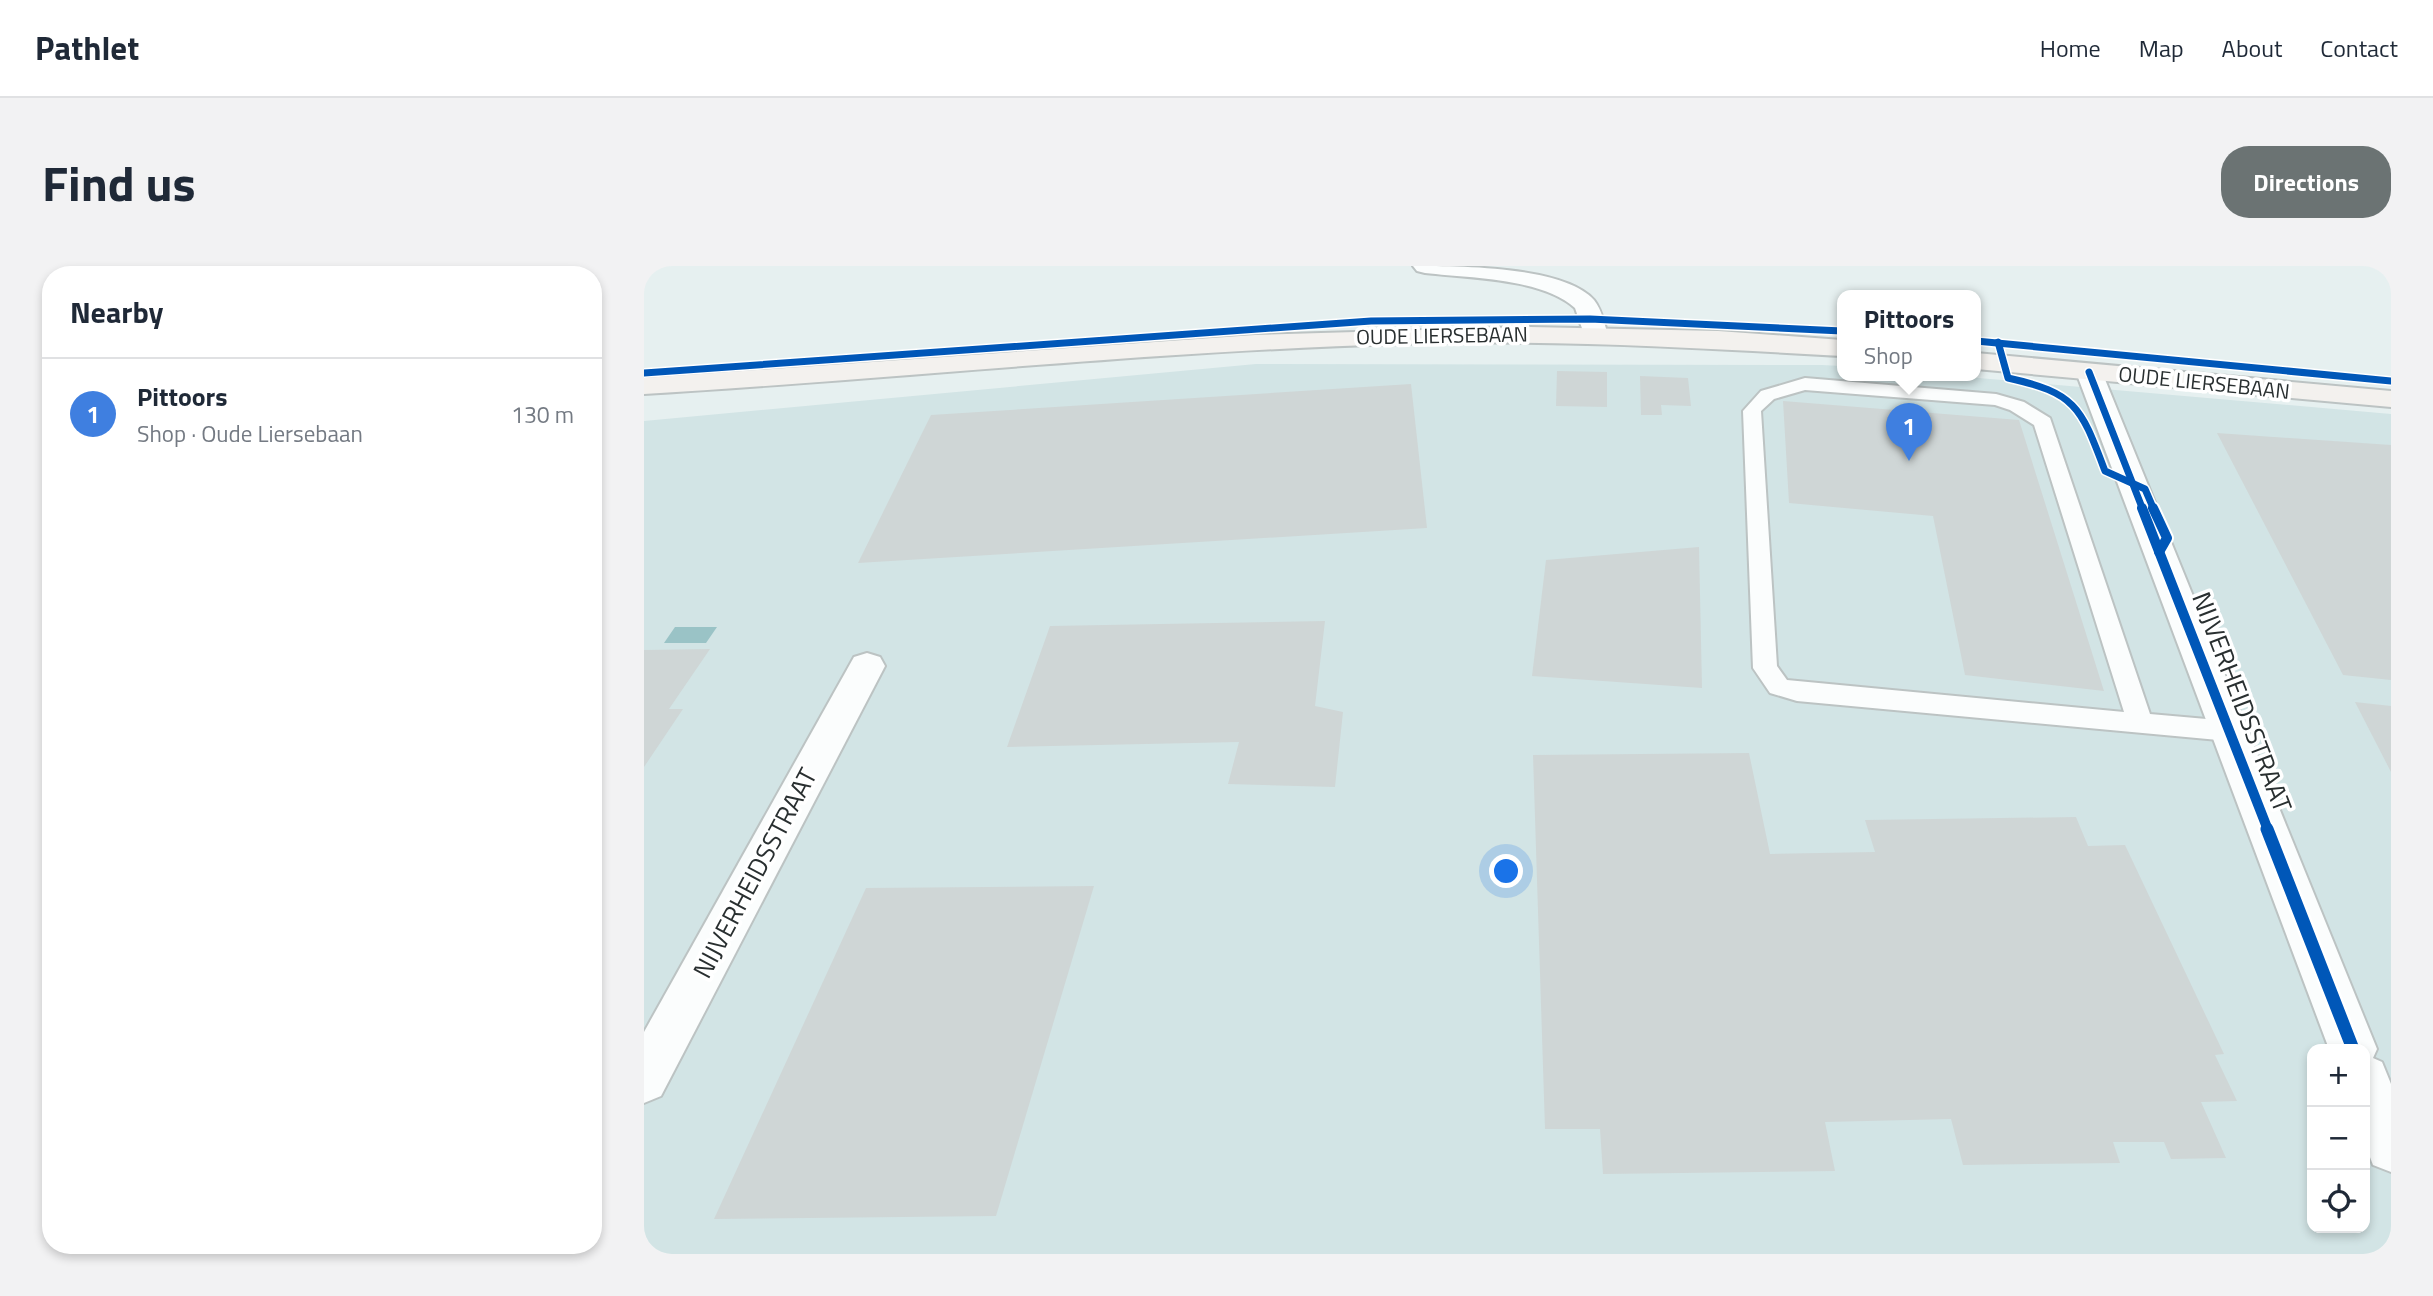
<!DOCTYPE html>
<meta charset="utf-8">
<style>
:root{--surface:#fff;--page:#f2f2f3;--text:#1f2937;--muted:#747a83;--line:#e0e1e3;--accent:#6b7373}
body{margin:0;font-family:"Titillium Web",sans-serif;background:var(--page);color:var(--text)}
.controls{position:absolute;right:21px;bottom:21px;display:grid;overflow:hidden;border-radius:14px;box-shadow:0 4px 10px #0003}
.controls button{width:63px;height:63px;display:grid;place-items:center;padding:0;border:0;border-bottom:2px solid var(--line);background:var(--surface);color:var(--text);font:35px sans-serif}
.you{position:absolute;left:863px;top:606px;width:24px;height:24px;margin:-18px;border:5px solid #fff;border-radius:50%;background:#1a73e8;box-shadow:0 0 0 10px #1a73e833}
.badge{display:grid;place-items:center;width:46px;height:46px;border-radius:50%;background:var(--accent);color:#fff;font-size:23px;font-weight:700}
.pin{position:absolute;translate:-50% -58px;filter:drop-shadow(0 2px 4px #0008)}
.pin::after{content:'';position:absolute;top:37px;width:24px;height:21px;background:inherit;clip-path:polygon(0 0,100% 0,50% 100%)}
.popup{position:absolute;left:1193px;top:24px;width:144px;height:91px;box-sizing:border-box;display:grid;place-content:center;border-radius:14px;background:var(--surface);filter:drop-shadow(0 2px 5px #0005);font-size:23px;white-space:nowrap;color:var(--muted)}
.popup b{font-size:26px;color:var(--text)}
.popup::after{content:'';position:absolute;left:50%;top:100%;margin-left:-14px;border:14px solid transparent;border-top-color:var(--surface)}
.list{margin:0;padding:0;list-style:none}
h2{display:flex;justify-content:space-between;align-items:center;height:91px;margin:0;padding:0 28px;font-size:30px}
h2 small{font-size:23px;font-weight:400;color:var(--muted)}
.list li{display:grid;grid-template-columns:46px 1fr auto;gap:21px;align-items:center;box-sizing:border-box;height:112px;padding:0 28px;border-top:2px solid var(--line)}
.list b{display:block;font-size:26px;white-space:nowrap}
.list p{margin:0;font-size:23px;white-space:nowrap;color:var(--muted)}
.list em{font-size:23px;font-style:normal;color:var(--muted)}
.icon{flex:none;width:38px;height:38px;fill:none;stroke:currentColor;stroke-width:2;stroke-linecap:round;stroke-linejoin:round}
.map{position:relative;flex:none;width:1747px;height:988px;overflow:hidden;border-radius:28px}
header{display:flex;align-items:center;gap:42px;box-sizing:border-box;height:98px;padding:0 35px;background:var(--surface);border-bottom:2px solid var(--line)}
header strong{font-size:33px}
nav{display:flex;gap:38px;margin-inline-start:auto;font-size:24px}
.intro{display:flex;align-items:center;justify-content:space-between;box-sizing:border-box;height:168px;padding:0 42px}
h1{margin:0;font-size:49px}
.button{padding:18px 32px;border-radius:28px;background:var(--accent);color:#fff;font-size:24px;font-weight:700}
main{display:flex;gap:42px;padding:0 42px}
aside{flex:1;background:var(--surface);border-radius:28px;box-shadow:0 4px 10px #0003}
.map>svg:first-child{display:block}
.built{fill:#d2e4e5;fill-rule:evenodd}
.water{fill:#9ac3c6}
.building{fill:#cfd6d6}
.lines{fill:none;stroke-linecap:round;stroke-linejoin:round}
.service-casing{stroke:#bcc3c3;stroke-width:4}
.minor-casing{stroke:#bcc3c3;stroke-width:4}
.secondary-casing{stroke:#bcc3c3;stroke-width:4}
.service{fill:#fbfdfd;fill-rule:evenodd}
.minor{fill:#fbfdfd;fill-rule:evenodd}
.secondary{fill:#f3f1ee;fill-rule:evenodd}
.cycleway-far2-casing{stroke:#fff;stroke-width:10}
.cycleway-far1-casing{stroke:#fff;stroke-width:14}
.cycleway-casing{stroke:#fff;stroke-width:18}
.cycleway-far2{stroke:#0057b8;stroke-width:7}
.cycleway-far1{stroke:#0057b8;stroke-width:10}
.cycleway{stroke:#0057b8;stroke-width:13}
.labels{text-anchor:middle;stroke-width:7;stroke-linejoin:round;paint-order:stroke}
.far-street-label{font-size:21px;fill:#292f30;stroke:#fff}
.street-label{font-size:26px;fill:#292f30;stroke:#fff}
</style>
<header>
<strong>Pathlet</strong>
<nav><a>Home</a><a>Map</a><a>About</a><a>Contact</a></nav>
</header>
<div class="intro"><h1>Find us</h1><a class="button">Directions</a></div>
<main>
<aside>
<h2>Nearby<small></small></h2>
<ul class="list">
<li><span class="badge" style="background:#3f7fe0">1</span><div><b>Pittoors</b><p>Shop · Oude Liersebaan</p></div><em>130 m</em></li>
</ul>
</aside>
<div class="map">
<svg width="1747" height="988" viewBox="0 0 1747 988">
<rect width="100%" height="100%" fill="#e6f0f0"/>
<path class="built" d="M612,98L1178,99L1198,100V109H1300L1747,148V988H0V155ZM1668,783H1721V962H1668Z"/>
<path class="water" d="M31,361H73L62,377H20Z"/>
<g class="building">
<path d="M913,105L963,106V141L912,140Z"/>
<path d="M996,110L1044,112L1047,140L1017,139L1018,149H997Z"/>
<path d="M767,118L783,262L214,297L287,149Z"/>
<path d="M1139,135L1375,154L1460,425L1321,409L1289,250L1145,237Z"/>
<path d="M1573,167L1747,179V414L1699,409Z"/>
<path d="M1055,281L1058,422L888,410L902,294Z"/>
<path d="M681,355L671,440L699,446L691,521L584,518L595,476L363,481L406,360Z"/>
<path d="M66,383L25,443H39L0,501V384Z"/>
<path d="M1711,436L1747,440V506Z"/>
<path d="M1105,487L1126,588L1231,586L1221,554L1432,551L1444,580L1481,579L1580,788L1571,789L1593,835L1557,836L1582,892L1527,893L1520,876H1469L1476,897L1319,899L1307,853L1181,856L1191,905L959,908L956,863H901L889,489Z"/>
<path d="M450,620L352,950L70,953L222,622Z"/>
</g>
<g class="lines">
<defs>
<path id="service" d="M1161,112L1352,128L1380,136L1406,152L1506,448L1585,455L1594,458L1598,465L1594,472L1585,475L1153,435L1126,427L1109,402L1099,145L1117,125ZM1161,124L1351,139L1366,144L1390,159L1480,446L1143,414L1133,400L1117,145L1130,133Z"/>
<g id="minor">
<path d="M769,0C814,0 920,0 950,34C958,44 960,57 964,69L960,74H942L931,42C898,12 824,12 781,7L773,5Z"/>
<path d="M1445,98L1454,100L1458,106L1733,783L1729,792L1738,796L1747,818V906L1729,899L1721,878V783H1685L1432,106L1436,100Z"/>
<path d="M223,387L236,391L241,400L17,830L0,837V766L210,391Z"/>
</g>
<g id="secondary">
<path d="M886,61L1074,65L1198,74V90C1052,82 906,73 758,78C505,85 253,113 0,128V112L611,69Z"/>
<path d="M1332,87L1747,125V141L1332,103Z"/>
</g>
</defs>
<use href="#service" class="service-casing"/>
<use href="#minor" class="minor-casing"/>
<use href="#secondary" class="secondary-casing"/>
<use href="#service" class="service"/>
<use href="#minor" class="minor"/>
<use href="#secondary" class="secondary"/>
<defs>
<g id="cycleway-far2">
<path d="M1332,75L1747,115"/>
<path d="M1354,76L1364,112C1433,127 1437,142 1461,205L1501,223L1510,244"/>
<path d="M1445,106L1499,244"/>
<path d="M0,107L727,55L946,53L1198,65"/>
</g>
<g id="cycleway-far1">
<path d="M1498,242L1624,564"/>
<path d="M1509,242L1523,272L1515,286"/>
</g>
<path id="cycleway" d="M1623,563L1709,783"/>
</defs>
<use href="#cycleway-far2" class="cycleway-far2-casing"/>
<use href="#cycleway-far1" class="cycleway-far1-casing"/>
<use href="#cycleway" class="cycleway-casing"/>
<use href="#cycleway-far2" class="cycleway-far2"/>
<use href="#cycleway-far1" class="cycleway-far1"/>
<use href="#cycleway" class="cycleway"/>
</g>
<g class="labels">
<g class="far-street-label">
<text transform="translate(798 70) rotate(-1)" y="7">OUDE LIERSEBAAN</text>
<text transform="translate(1560 117) rotate(6)" y="7">OUDE LIERSEBAAN</text>
</g>
<g class="street-label">
<text transform="translate(1598 436) rotate(69)" y="9">NIJVERHEIDSSTRAAT</text>
<text transform="translate(111 607) rotate(-62)" y="9">NIJVERHEIDSSTRAAT</text>
</g>
</g>
</svg>
<div class="controls">
<button>+</button>
<button>−</button>
<button><svg class="icon" aria-label="locate" viewBox="0 0 24 24"><circle cx="12" cy="12" r="6"/><path d="M12 2v4M12 18v4M2 12h4M18 12h4"/></svg></button>
</div>
<div class="you"></div>
<div class="pin badge" style="left:1265px;top:195px;background:#3f7fe0">1</div>
<div class="popup"><b>Pittoors</b>Shop</div>
</div>
</main>
